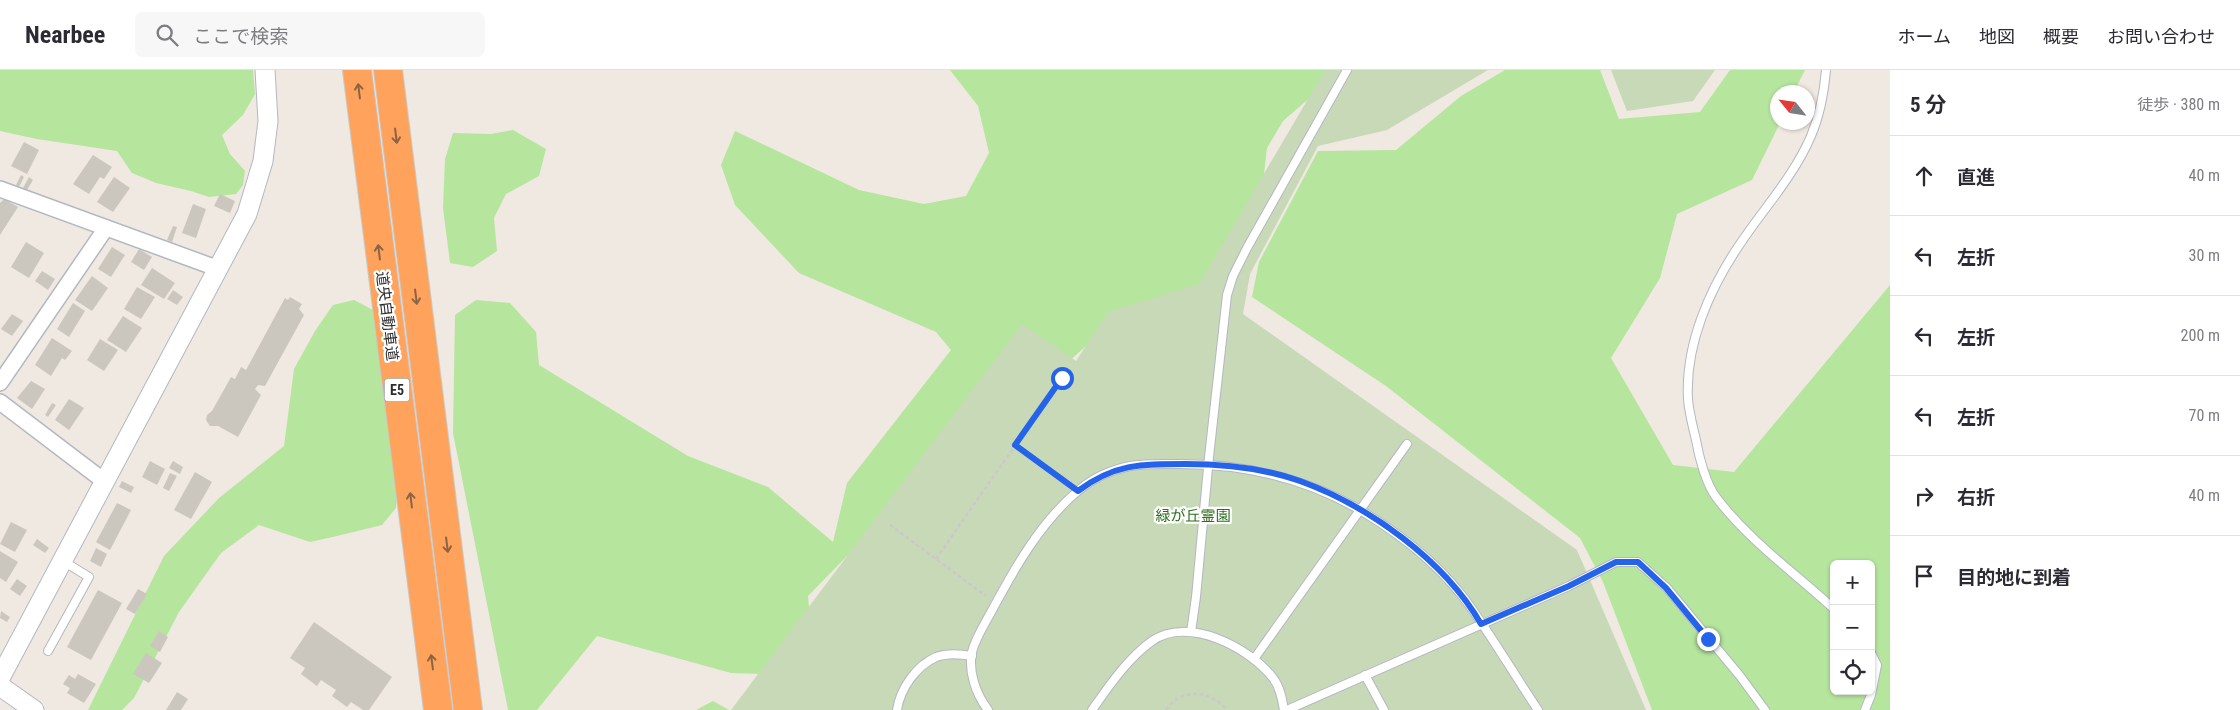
<!DOCTYPE html>
<html lang="ja">
<meta charset="utf-8">
<style>
:root{--surface:#fff;--page:#f7f7f7;--text:#2b2b33;--muted:#7c7c81;--line:#e1e1e2}
body{margin:0;font-family:"Roboto Condensed","Noto Sans JP",sans-serif;background:var(--page);color:var(--text)}
.controls{position:absolute;right:15px;bottom:15px;display:grid;overflow:hidden;border-radius:8px;box-shadow:0 1px 4px #0004}
.controls button{width:45px;height:45px;display:grid;place-items:center;padding:0;border:0;border-bottom:1px solid var(--line);background:var(--surface);color:var(--text);font:25px sans-serif}
.compass{position:absolute;left:1770px;top:15px;width:45px;height:45px;border-radius:50%;background:var(--surface);box-shadow:0 1px 4px #0004;rotate:300deg}
.stop{position:absolute;width:15px;height:15px;margin:-11px;border:4px solid #2563eb;border-radius:50%;background:#fff}
.stop.end{background:#2563eb;border-color:#fff;box-shadow:0 1px 5px #0008}
.list{margin:0;padding:0;list-style:none}
h2{display:flex;justify-content:space-between;align-items:center;height:65px;margin:0;padding:0 20px;font-size:21px}
h2 small{font-size:16px;font-weight:400;color:var(--muted)}
.list li{display:grid;grid-template-columns:32px 1fr auto;gap:15px;align-items:center;box-sizing:border-box;height:80px;padding:0 20px;border-top:1px solid var(--line)}
.list b{display:block;font-size:19px;white-space:nowrap}
.list em{font-size:16px;font-style:normal;color:var(--muted)}
.icon{flex:none;width:28px;height:28px;fill:none;stroke:currentColor;stroke-width:2;stroke-linecap:round;stroke-linejoin:round}
.map{position:relative;flex:none;width:1890px;height:640px;overflow:hidden}
header{display:flex;align-items:center;gap:30px;box-sizing:border-box;height:70px;padding:0 25px;background:var(--surface);border-bottom:1px solid var(--line)}
header strong{font-size:24px}
nav{display:flex;gap:28px;margin-inline-start:auto;font-size:18px}
.search{width:350px;height:45px;background:var(--page);display:flex;align-items:center;gap:12px;box-sizing:border-box;padding:0 18px;border-radius:8px;color:var(--muted);font-size:19px}
main{display:flex}
aside{flex:1;background:var(--surface)}
.map>svg:first-child{display:block}
.green{fill:#b6e59e;fill-rule:evenodd}
.cemetery{fill:#c8d9b8}
.building{fill:#cbc7bf}
.lines{fill:none;stroke-linecap:round;stroke-linejoin:round}
.service-casing{stroke:#b4b7c1;stroke-width:10}
.minor-casing{stroke:#b4b7c1;stroke-width:18}
.tertiary-casing{stroke:#b4b7c1;stroke-width:21}
.motorway-casing{stroke:#c9c9c9;stroke-width:30}
.path{stroke:#c9c9c9;stroke-width:2.5;stroke-dasharray:4 2.5;stroke-linecap:butt}
.service{stroke:#fff;stroke-width:8}
.minor{stroke:#fff;stroke-width:15}
.tertiary{stroke:#fff;stroke-width:19}
.motorway{stroke:#ffa35c;stroke-width:28}
.oneway{stroke:#8c6343}
.route{stroke:#2563eb;stroke-width:6}
.labels{text-anchor:middle;stroke-width:4.5;stroke-linejoin:round;paint-order:stroke}
.shield{fill:#fff;stroke:#6d6d6d;stroke-width:1}
.shield-label{font-size:14px;font-weight:bold;fill:#2e2e2e}
.street-label{font-size:15px;fill:#2e2e2e;stroke:#fff}
.park-label{font-size:15px;fill:#2c6e1b;stroke:#fff}
</style>
<header>
<strong>Nearbee</strong>
<div class="search"><svg class="icon" aria-label="search" viewBox="0 0 24 24"><circle cx="10" cy="10" r="6"/><path d="M15 15l6 6"/></svg>ここで検索</div>
<nav><a>ホーム</a><a>地図</a><a>概要</a><a>お問い合わせ</a></nav>
</header>
<main>
<div class="map">
<svg width="1890" height="640" viewBox="0 0 1890 640">
<rect width="100%" height="100%" fill="#efe9e1"/>
<g class="green">
<path d="M0,0H253L255,24L243,45L222,65L230,84L245,101L243,115L236,124L209,127L191,121L156,113L132,103L117,81L37,69L0,61Z"/>
<path d="M950,0H1330L1319,20L1283,51L1267,78L1264,104L1221,199L1176,232L1116,249L1066,294L885,451L850,483L808,526L814,593L790,605L731,603L597,566L537,640H508L453,363L455,245L476,230L510,233L536,262L539,295L688,386L768,417L833,472L847,413L951,280L936,262L799,203L735,135L721,95L735,61L859,120L924,134L966,126L989,83L978,36Z"/>
<path d="M1505,0H1600L1619,49L1700,42L1730,0H1805L1794,22H1778V52L1780,53L1752,110L1677,144L1660,208L1611,288L1673,395L1734,402L1890,215V640H1652L1603,512L1580,468L1386,316L1252,227L1259,192L1318,81L1396,80L1461,26ZM1834,494H1871V621H1834Z"/>
<path d="M513,60L546,79L539,106L506,124L494,148L497,181L473,197L450,193L443,138L445,89L453,63L491,64Z"/>
<path d="M354,230L373,240L398,422L396,438L382,455L337,466L310,472L259,455L221,483L179,542L134,628L122,640H88L164,486L219,428L284,376L294,299L315,261L333,235Z"/>
<path d="M713,631L729,640H696Z"/>
</g>
<g class="cemetery">
<path d="M1325,0H1488L1387,60L1318,76L1250,204L1243,244L1577,480L1646,640H731L1022,254L1076,291L1108,242L1199,214Z"/>
<path d="M1611,0H1715L1693,31L1627,41Z"/>
</g>
<g class="building">
<path d="M24,72L39,80L27,104L11,96Z"/>
<path d="M93,85L112,97L104,109L100,107L89,124L73,114Z"/>
<path d="M21,105L24,107L19,117L16,115Z"/>
<path d="M29,107L33,110L27,120L23,118Z"/>
<path d="M114,107L130,118L113,142L97,132Z"/>
<path d="M220,124L235,131L230,143L214,136Z"/>
<path d="M4,129L18,137L0,165V133Z"/>
<path d="M193,134L206,139L196,168L182,163Z"/>
<path d="M173,156L177,157L172,172L167,170Z"/>
<path d="M26,172L44,183L29,208L11,197Z"/>
<path d="M112,177L125,185L111,207L98,199Z"/>
<path d="M139,179L152,187L144,200L131,192Z"/>
<path d="M152,198L175,213L164,229L141,215Z"/>
<path d="M42,201L55,209L48,220L35,211Z"/>
<path d="M92,206L108,218L92,241L75,230Z"/>
<path d="M137,217L155,227L141,249L124,239Z"/>
<path d="M173,220L183,227L177,235L167,229Z"/>
<path d="M290,227L302,234L299,239L304,245L265,316L258,315L255,319L261,325L238,367L218,356H210L206,350L207,345L212,341L231,307L235,309L241,297L246,300L285,228L288,230Z"/>
<path d="M73,233L85,241L69,267L57,259Z"/>
<path d="M12,244L23,251L12,266L1,259Z"/>
<path d="M123,246L142,258L126,282L107,270Z"/>
<path d="M52,268L72,281L65,290L62,288L51,306L35,295Z"/>
<path d="M100,269L118,280L104,301L87,290Z"/>
<path d="M31,311L45,319L32,339L17,328Z"/>
<path d="M69,329L84,338L69,360L55,350Z"/>
<path d="M52,333L56,335L48,347L45,345Z"/>
<path d="M150,391L165,399L157,415L142,407Z"/>
<path d="M173,391L183,397L180,404L169,398Z"/>
<path d="M195,402L212,412L191,449L174,440Z"/>
<path d="M170,403L177,406L169,421L163,418Z"/>
<path d="M122,411L134,417L131,423L119,417Z"/>
<path d="M117,433L131,440L110,480L96,472Z"/>
<path d="M11,452L27,460L15,482L0,474Z"/>
<path d="M37,469L49,478L45,483L33,475Z"/>
<path d="M96,478L107,484L101,497L90,491Z"/>
<path d="M0,481L18,492L6,512L0,508Z"/>
<path d="M17,509L27,516L20,526L10,519Z"/>
<path d="M138,519L147,524L135,544L126,539Z"/>
<path d="M98,520L122,533L91,590L67,577Z"/>
<path d="M1,541L10,547L7,552L0,548Z"/>
<path d="M314,552L392,607L369,640H363L351,632L347,637L332,626L336,620L321,610L317,616L301,604L305,598L290,588Z"/>
<path d="M159,561L168,567L160,582L150,576Z"/>
<path d="M146,583L162,593L149,613L133,604Z"/>
<path d="M78,604L96,614L84,633L67,623L70,618L63,614L69,605L75,609Z"/>
<path d="M177,622L188,629L181,640H166Z"/>
</g>
<g class="lines">
<defs>
<g id="service">
<path d="M1826,0C1824,23 1820,45 1811,66C1794,106 1764,138 1740,174C1710,218 1685,274 1688,329C1689,343 1693,357 1696,370C1699,387 1706,414 1716,427C1749,471 1794,502 1834,539"/>
<path d="M1191,562L1196,527L1209,387L1227,225L1233,206L1247,178L1347,0"/>
<path d="M48,581L89,507L63,491"/>
<path d="M1254,589L1407,374"/>
<path d="M1365,605L1384,640"/>
<path d="M897,640C900,619 916,596 936,587C947,583 961,584 972,586"/>
<path d="M988,640C976,624 968,602 972,582C975,569 984,555 990,544C1013,501 1040,452 1079,420C1093,408 1111,400 1130,396C1146,393 1164,394 1180,394C1246,394 1309,409 1365,443C1406,468 1445,500 1472,539C1495,572 1516,607 1538,640"/>
<path d="M1092,640C1109,616 1127,589 1152,571C1188,546 1249,577 1273,608C1280,617 1282,629 1284,640"/>
<path d="M1287,640L1569,516L1616,492H1638L1667,518L1740,606L1765,640"/>
<path d="M1865,640L1871,625L1877,595L1871,583"/>
</g>
<g id="minor">
<path d="M0,119L219,199"/>
<path d="M0,313L106,158"/>
<path d="M0,332L104,411"/>
</g>
<g id="tertiary">
<path d="M0,608L247,144L263,91L268,51L265,0"/>
<path d="M0,616L34,640"/>
</g>
<g id="motorway">
<path d="M357,0L438,640"/>
<path d="M388,0L468,640"/>
</g>
</defs>
<use href="#service" class="service-casing"/>
<use href="#minor" class="minor-casing"/>
<use href="#tertiary" class="tertiary-casing"/>
<use href="#motorway" class="motorway-casing"/>
<g class="path">
<path d="M1015,375L1068,414"/>
<path d="M890,455L986,526"/>
<path d="M936,489L1062,308"/>
<path d="M1166,640C1182,617 1210,620 1227,640"/>
</g>
<use href="#service" class="service"/>
<use href="#minor" class="minor"/>
<use href="#tertiary" class="tertiary"/>
<use href="#motorway" class="motorway"/>
</g>
<defs><path id="oneway-shaft" d="M-6 0H5M1.5-3L5.5 0L1.5 3" fill="none" stroke-width="1.6" stroke-linecap="round" stroke-linejoin="round" transform="scale(1.25)"/></defs>
<g class="oneway">
<use href="#oneway-shaft" transform="translate(359 21) rotate(-97)"/>
<use href="#oneway-shaft" transform="translate(396 66) rotate(83)"/>
<use href="#oneway-shaft" transform="translate(379 182) rotate(-97)"/>
<use href="#oneway-shaft" transform="translate(416 227) rotate(83)"/>
<use href="#oneway-shaft" transform="translate(411 430) rotate(-97)"/>
<use href="#oneway-shaft" transform="translate(447 475) rotate(83)"/>
<use href="#oneway-shaft" transform="translate(432 592) rotate(-97)"/>
</g>
<g class="lines">
<path class="route" d="M1062,308L1015,375L1078,421C1114,394 1140,394 1185,394C1223,394 1264,398 1300,411C1369,436 1444,490 1481,554L1569,516L1616,492H1638L1666,518L1708,569"/>
</g>
<g class="labels">
<rect class="shield" x="384.5" y="308.5" width="25" height="23" rx="4"/>
<g class="shield-label">
<text x="397" y="325">E5</text>
</g>
<g class="street-label">
<text transform="translate(387 246) rotate(83)" y="5">道央自動車道</text>
</g>
<g class="park-label">
<text x="1193" y="451">緑が丘霊園</text>
</g>
</g>
</svg>
<div class="controls">
<button>+</button>
<button>−</button>
<button><svg class="icon" aria-label="locate" viewBox="0 0 24 24"><circle cx="12" cy="12" r="6"/><path d="M12 2v4M12 18v4M2 12h4M18 12h4"/></svg></button>
</div>
<svg class="compass" viewBox="-18 -18 36 36"><path d="M0-13l5 13h-10z" fill="#e53935"/><path d="M0 13l5-13h-10z" fill="#7c7c81"/></svg>
<div class="stop" style="left:1062px;top:308px"></div>
<div class="stop end" style="left:1708px;top:569px"></div>
</div>
<aside>
<h2>5 分<small>徒歩 · 380 m</small></h2>
<ul class="list">
<li><svg class="icon" aria-label="ahead" viewBox="0 0 24 24"><path d="M12 20V5M6 11l6-6 6 6"/></svg><div><b>直進</b></div><em>40 m</em></li>
<li><svg class="icon" aria-label="left" viewBox="0 0 24 24"><path d="M17 20v-9H6M10 6l-5 5 5 5"/></svg><div><b>左折</b></div><em>30 m</em></li>
<li><svg class="icon" aria-label="left" viewBox="0 0 24 24"><path d="M17 20v-9H6M10 6l-5 5 5 5"/></svg><div><b>左折</b></div><em>200 m</em></li>
<li><svg class="icon" aria-label="left" viewBox="0 0 24 24"><path d="M17 20v-9H6M10 6l-5 5 5 5"/></svg><div><b>左折</b></div><em>70 m</em></li>
<li><svg class="icon" aria-label="right" viewBox="0 0 24 24"><path d="M7 20v-9h11M14 6l5 5-5 5"/></svg><div><b>右折</b></div><em>40 m</em></li>
<li><svg class="icon" aria-label="arrive" viewBox="0 0 24 24"><path d="M6 21V4h12l-3 4 3 4H6"/></svg><div><b>目的地に到着</b></div></li>
</ul>
</aside>
</main>
